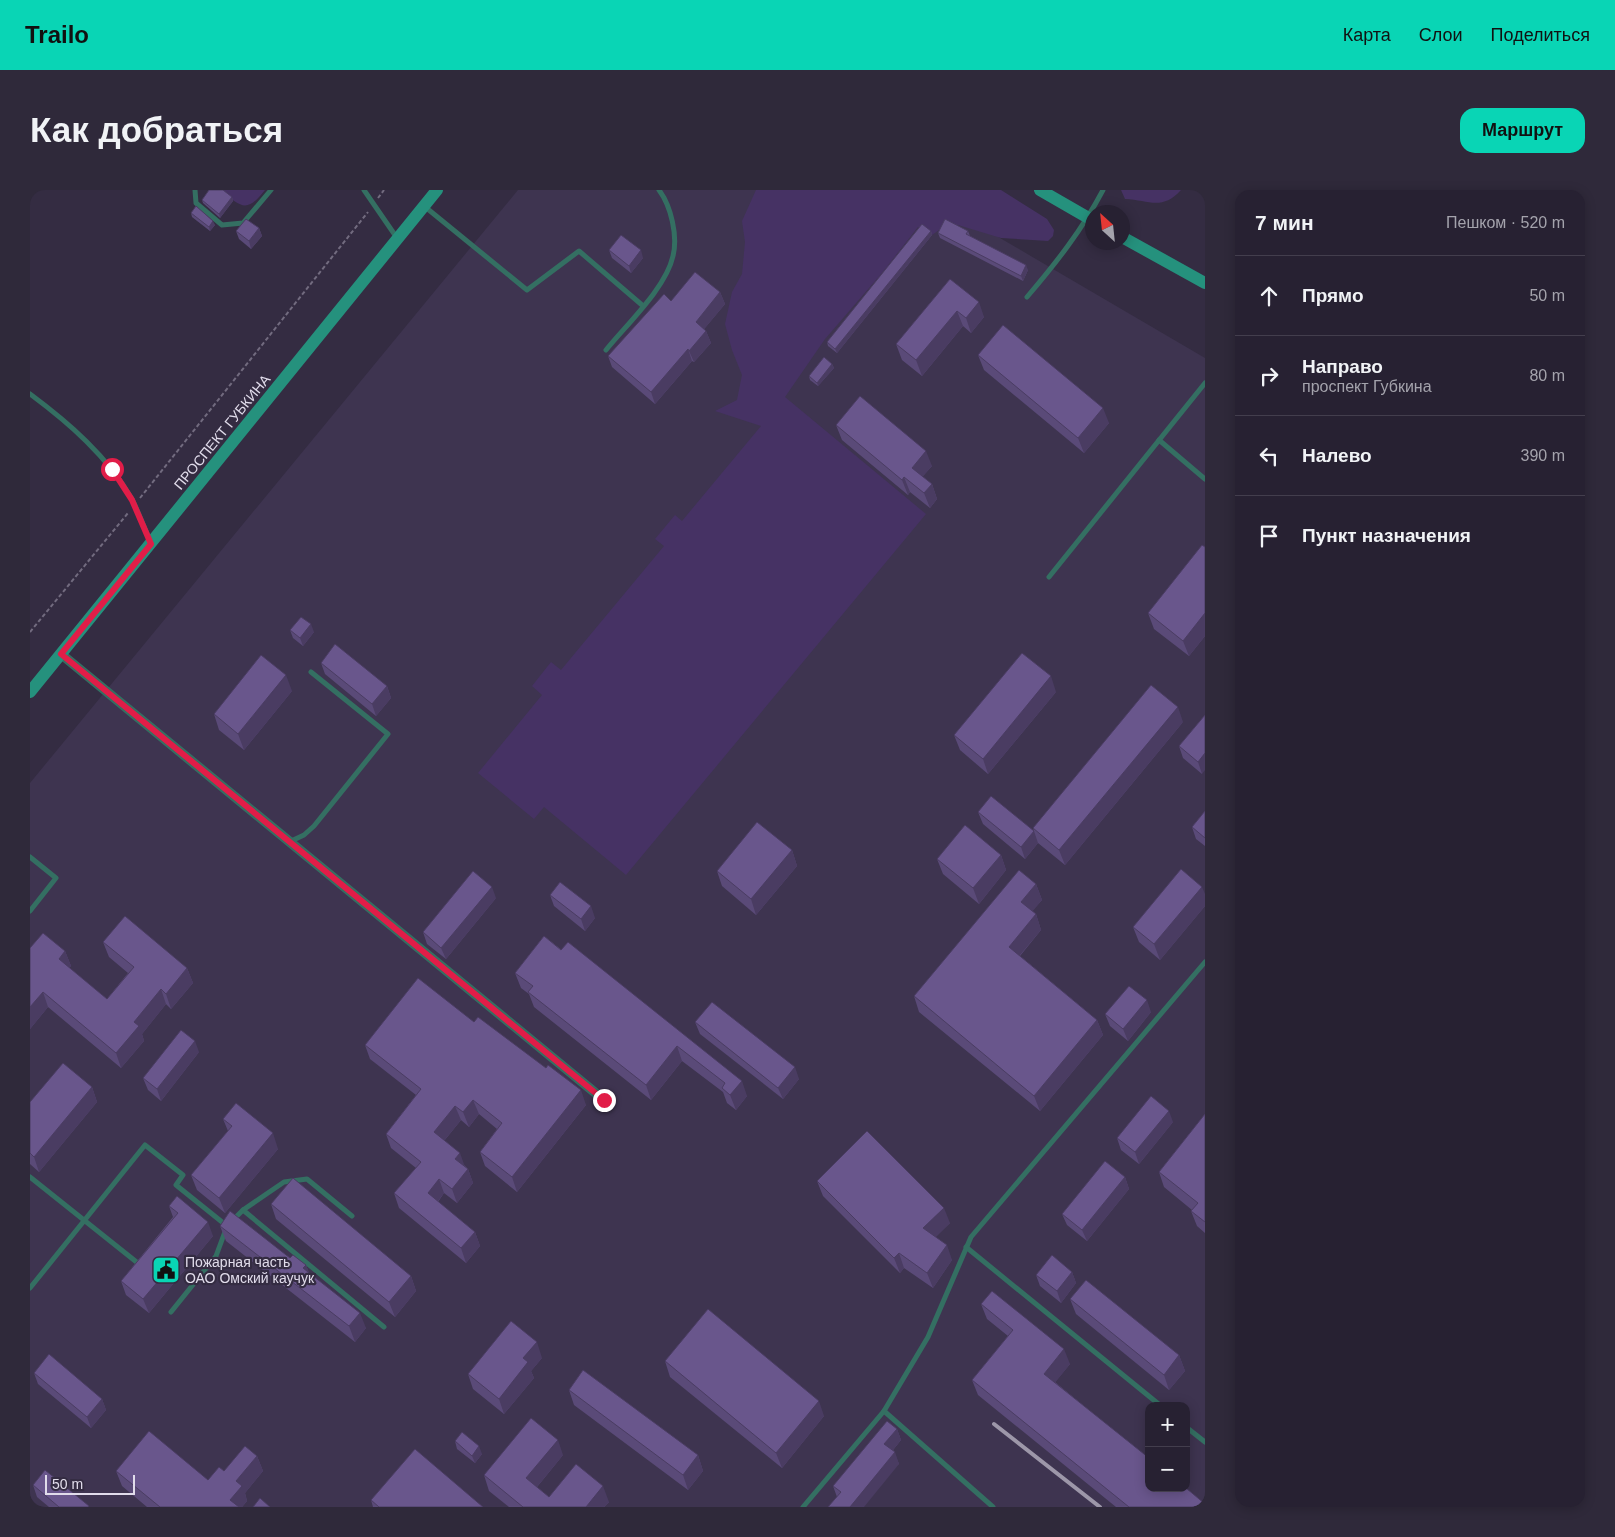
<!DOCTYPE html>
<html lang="ru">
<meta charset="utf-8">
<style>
:root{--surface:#272132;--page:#2f293a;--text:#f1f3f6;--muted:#a4a3ac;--line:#433e4d;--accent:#09d5b5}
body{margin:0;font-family:Helvetica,sans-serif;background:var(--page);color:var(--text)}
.controls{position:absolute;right:15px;bottom:15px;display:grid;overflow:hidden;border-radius:10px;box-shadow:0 2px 12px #0003}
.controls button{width:45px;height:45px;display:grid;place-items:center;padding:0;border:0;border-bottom:1px solid var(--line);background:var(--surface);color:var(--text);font:25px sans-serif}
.compass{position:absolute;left:1055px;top:15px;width:45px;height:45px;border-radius:50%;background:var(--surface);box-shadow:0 2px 12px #0003;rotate:333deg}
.scale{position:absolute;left:15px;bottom:12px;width:90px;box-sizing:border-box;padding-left:5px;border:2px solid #e1dceb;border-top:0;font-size:14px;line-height:18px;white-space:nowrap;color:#e1dceb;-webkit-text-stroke:4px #342c42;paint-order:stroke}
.stop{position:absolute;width:15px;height:15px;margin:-11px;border:4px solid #e11d48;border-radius:50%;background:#fff}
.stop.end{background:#e11d48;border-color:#fff;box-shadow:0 1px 5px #0008}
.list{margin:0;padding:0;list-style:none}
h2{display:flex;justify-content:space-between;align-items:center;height:65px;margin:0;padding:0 20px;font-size:21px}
h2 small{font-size:16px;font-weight:400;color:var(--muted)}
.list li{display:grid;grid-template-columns:32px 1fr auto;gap:15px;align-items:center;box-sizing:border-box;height:80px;padding:0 20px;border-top:1px solid var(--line)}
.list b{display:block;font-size:19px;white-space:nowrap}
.list p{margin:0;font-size:16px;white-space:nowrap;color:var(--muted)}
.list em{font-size:16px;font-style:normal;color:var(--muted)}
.icon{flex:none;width:28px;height:28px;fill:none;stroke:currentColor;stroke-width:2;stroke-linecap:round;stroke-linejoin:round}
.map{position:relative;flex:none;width:1175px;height:1317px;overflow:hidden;border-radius:15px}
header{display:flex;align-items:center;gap:30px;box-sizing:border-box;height:70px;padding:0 25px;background:var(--accent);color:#111}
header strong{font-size:24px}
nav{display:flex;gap:28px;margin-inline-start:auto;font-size:18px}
.intro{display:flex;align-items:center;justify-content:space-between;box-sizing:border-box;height:120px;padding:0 30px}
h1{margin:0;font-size:35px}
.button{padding:12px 22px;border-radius:15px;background:var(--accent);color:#111;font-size:18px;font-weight:700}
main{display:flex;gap:30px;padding:0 30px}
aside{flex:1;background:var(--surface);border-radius:15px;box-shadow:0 2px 12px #0003}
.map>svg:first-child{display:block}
.built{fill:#3e3450;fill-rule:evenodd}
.green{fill:#463264}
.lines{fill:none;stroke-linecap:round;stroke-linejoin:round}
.path{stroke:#726b7f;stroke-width:2;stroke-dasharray:4 2.5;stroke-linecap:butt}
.service{stroke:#346f62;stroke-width:5}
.minor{stroke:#346f62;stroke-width:10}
.secondary{stroke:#25917d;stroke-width:12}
.rail{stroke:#9d97a9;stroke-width:4}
.wall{fill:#5a4a78}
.shaded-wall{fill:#4a3c62}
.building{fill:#69568c;stroke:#4a3c62}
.route{stroke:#e11d48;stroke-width:6}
.labels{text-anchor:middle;stroke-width:4.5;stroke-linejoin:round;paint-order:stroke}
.street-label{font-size:14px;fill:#e1dceb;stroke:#342c42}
.poi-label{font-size:14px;fill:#e1dceb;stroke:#342c42;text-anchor:start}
</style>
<header>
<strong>Trailo</strong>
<nav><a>Карта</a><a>Слои</a><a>Поделиться</a></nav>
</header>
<div class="intro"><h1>Как добраться</h1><a class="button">Маршрут</a></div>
<main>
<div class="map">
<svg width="1175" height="1317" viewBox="0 0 1175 1317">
<rect width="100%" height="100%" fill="#342c42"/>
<path class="built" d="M488,0H888L1175,168V1317H0V593ZM1119,1216H1156V1298H1119Z"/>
<g class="green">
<path d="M190,0H235C216,24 212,17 190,0Z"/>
<path d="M726,0H971L1017,29L1024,40L1023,46L1018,51L971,48L928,35L925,39L916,35L902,45L888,37L852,83L795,149L755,207L896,324L596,685L514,617L504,629L448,583L512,505L502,496L521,472L531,480L634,356L625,349L645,325L652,331L731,236L685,221L707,210L712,185L702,160L695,134L702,102L712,84L715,52L712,31Z"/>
<path d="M1091,0H1151C1132,21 1119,10 1095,9Z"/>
</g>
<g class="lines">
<g class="path">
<path d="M348,8L354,0"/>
<path d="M110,308L338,22"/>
<path d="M0,442L98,323"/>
</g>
<g class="service">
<path d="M165,0L166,13L192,35L213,33L241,0"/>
<path d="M334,0L367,48"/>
<path d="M394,16L497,100L549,61L612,115"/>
<path d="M997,107C1026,73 1052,40 1073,0"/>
<path d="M576,160C596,135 636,98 643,66C648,46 641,16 629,0"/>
<path d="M0,204C39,233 77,266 102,309C109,323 114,338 121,352"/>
<path d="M1129,250L1175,289"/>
<path d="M1019,387L1175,193"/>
<path d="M259,652L274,645L284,636L358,544L281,482"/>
<path d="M0,667L26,688L0,721"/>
<path d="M0,987L109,1074"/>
<path d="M213,1020L354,1137"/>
<path d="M936,1057L1131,1216"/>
<path d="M0,1098L115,955L153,985L146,995L197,1036L213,1020L254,992L277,989L322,1026"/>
<path d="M141,1122L186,1066L196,1039"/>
<path d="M854,1221L963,1317"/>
<path d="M1156,1237L1175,1252"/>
<path d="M773,1317L854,1221L898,1147L941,1047L1175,772"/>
</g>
<path class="minor" d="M31,464L574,910"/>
<g class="secondary">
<path d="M1010,0L1062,30"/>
<path d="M1092,47L1175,93"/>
<path d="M0,502L407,0"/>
</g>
<path class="rail" d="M964,1234L1070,1317"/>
</g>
<g class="wall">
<path d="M202,7L203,11L190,28L173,13L172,10Z"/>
<path d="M161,23L185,35L180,41L162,27Z"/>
<path d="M229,38L232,46L221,59L209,49L206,41Z"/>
<path d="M901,41L902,45L807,163L798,156L797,152Z"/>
<path d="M938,41L940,46L998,80L993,91L910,48L908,43Z"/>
<path d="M579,60L613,68L601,83L582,68Z"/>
<path d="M920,89L954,127L941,143L933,136L892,186L872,170L866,154Z"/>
<path d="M690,102L695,114L674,139L676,141L681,153L664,172L662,171L625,214L582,177L578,166L641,111Z"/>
<path d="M948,165L1079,233L1054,263L954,180Z"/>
<path d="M802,174L804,178L788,196L780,190L779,186Z"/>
<path d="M806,235L902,276L892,287L902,294L907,309L900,318L880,302L878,305L812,250Z"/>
<path d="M1175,357V446L1159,466L1124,439L1118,423Z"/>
<path d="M260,440L284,442L273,456L263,448Z"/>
<path d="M291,473L357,496L361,508L346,526L295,484Z"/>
<path d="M262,501L214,560L189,540L184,524Z"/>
<path d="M1026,502L958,584L930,560L924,545Z"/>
<path d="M1175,525L1172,584L1153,568L1149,556Z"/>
<path d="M1153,532L1035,675L1008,653L995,669L953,634L948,622L1004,641L1003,638Z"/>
<path d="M1175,621V656L1166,649L1162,637Z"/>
<path d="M762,660L767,676L726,725L692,696L687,681Z"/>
<path d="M971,665L976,680L949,714L913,684L907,669Z"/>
<path d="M1006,694L1012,710L1002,721L1006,724L1011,740L990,766L1067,830L1073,845L1010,921L889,822L884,806Z"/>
<path d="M1175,704V716L1130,770L1109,752L1103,737Z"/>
<path d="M520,705L565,728L555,741L524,716Z"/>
<path d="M466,708L416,769L397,754L393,742Z"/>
<path d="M514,746L717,906L706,920L697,913L693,902L652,871L621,910L504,817L499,804L491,798L485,783Z"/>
<path d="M73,752L157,778L163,793L141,819L136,814L112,844L114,851L91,878L18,817L0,839V758L35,761L41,776L39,778L77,809L98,783L79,767Z"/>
<path d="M1121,822L1098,851L1080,836L1075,824Z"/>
<path d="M444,832L556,915L487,1002L455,976L450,962L467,939L449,924L439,937L431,930L414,951L435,976L438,979L443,993L427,1013L414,1003L408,1012L445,1042L450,1056L436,1073L369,1018L364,1003L386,978L361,958L356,944L386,905L340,869L335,855Z"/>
<path d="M665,832L769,889L753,909L670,844Z"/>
<path d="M169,862L131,911L118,900L113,888Z"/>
<path d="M62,897L67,912L9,982L0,974V912Z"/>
<path d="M1175,924V1043L1167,1036L1161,1021L1162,1020L1134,997L1129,982Z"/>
<path d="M193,929L248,959L195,1023L167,1000L161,985L198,941Z"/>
<path d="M1143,932L1109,974L1091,960L1087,948Z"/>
<path d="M1095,987L1099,999L1057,1051L1037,1035L1032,1024Z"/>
<path d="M787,991L920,1033L905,1047L922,1070L903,1098L874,1078L870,1083L793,1006Z"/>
<path d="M241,1014L381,1086L386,1101L365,1127L246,1029Z"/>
<path d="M139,1016L183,1046L119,1123L96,1105L91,1091L143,1027Z"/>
<path d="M190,1036L260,1068L276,1075L279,1083L336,1138L325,1152L196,1051Z"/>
<path d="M1042,1082L1046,1093L1031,1113L1010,1096L1006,1085Z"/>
<path d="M1040,1109L1149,1165L1155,1181L1139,1200L1046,1124Z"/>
<path d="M951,1114L1040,1174L1025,1192L1175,1317H1086L948,1205L942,1190L978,1146L957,1129Z"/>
<path d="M512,1168L501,1181L504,1188L474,1224L443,1199L438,1184Z"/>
<path d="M635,1171L794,1226L752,1278L640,1187Z"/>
<path d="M4,1183L72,1209L76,1220L61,1238L8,1194Z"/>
<path d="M539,1200L668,1265L673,1281L658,1300L544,1215Z"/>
<path d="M867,1239L871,1250L863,1260L869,1274L807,1307L803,1296Z"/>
<path d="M425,1251L452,1264L445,1273L427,1259Z"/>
<path d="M533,1265L507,1297L519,1307L579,1312L574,1317H479L459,1301L454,1285Z"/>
<path d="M227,1266L233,1281L215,1303L217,1311L212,1317H117L92,1296L86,1281L178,1290L194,1281Z"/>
<path d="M3,1295L59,1317H19L7,1307Z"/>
<path d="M341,1310L453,1317H343Z"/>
</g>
<g class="shaded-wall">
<path d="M202,7L203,11L190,28L189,24Z"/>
<path d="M183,31L185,35L180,41L179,37Z"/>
<path d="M229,38L232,46L221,59L219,51Z"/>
<path d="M901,41L902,45L807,163L805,159Z"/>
<path d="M611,60L613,68L601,83L599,76Z"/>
<path d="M996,75L998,80L993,91L991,86Z"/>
<path d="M690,102L695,114L670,144L666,132Z"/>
<path d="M949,112L954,127L941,143L936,128Z"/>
<path d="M927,121L933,136L892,186L886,170Z"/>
<path d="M676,141L681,153L664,172L659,161Z"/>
<path d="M658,159L662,171L625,214L621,202Z"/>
<path d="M802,174L804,178L788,196L787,193Z"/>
<path d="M1073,218L1079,233L1054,263L1048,248Z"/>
<path d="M896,261L902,276L887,293L882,278Z"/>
<path d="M874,287L880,302L878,305L872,290Z"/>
<path d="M902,294L907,309L900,318L894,303Z"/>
<path d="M1175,423V446L1159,466L1153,451Z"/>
<path d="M281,434L284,442L273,456L270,448Z"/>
<path d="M256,485L262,501L214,560L208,544Z"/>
<path d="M1021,486L1026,502L958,584L953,569Z"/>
<path d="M357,496L361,508L346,526L342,514Z"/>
<path d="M1148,517L1153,532L1035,675L1029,660Z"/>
<path d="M1175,563V580L1172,584L1168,572Z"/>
<path d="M1004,641L1008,653L995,669L991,657Z"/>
<path d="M762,660L767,676L726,725L721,709Z"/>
<path d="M971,665L976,680L949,714L943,698Z"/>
<path d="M1006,694L1012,710L997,728L991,712Z"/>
<path d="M462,697L466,708L416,769L411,758Z"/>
<path d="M1172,697L1175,704V716L1130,770L1124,754Z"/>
<path d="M561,716L565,728L555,741L551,729Z"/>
<path d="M1006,724L1011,740L984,772L979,757Z"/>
<path d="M35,761L41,776L34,784L29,769Z"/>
<path d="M157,778L163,793L141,819L136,804Z"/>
<path d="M131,799L136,814L112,844L114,851L91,878L86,863L104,832Z"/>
<path d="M13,802L18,817L0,839V817Z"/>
<path d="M1117,810L1121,822L1098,851L1093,839Z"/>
<path d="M1067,830L1073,845L1010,921L1004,906Z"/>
<path d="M165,851L169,862L131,911L127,899Z"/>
<path d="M647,856L652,871L621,910L616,895Z"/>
<path d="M765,877L769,889L753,909L748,898Z"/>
<path d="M712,891L717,906L706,920L700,905Z"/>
<path d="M62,897L67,912L9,982L4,967Z"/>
<path d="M551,900L556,915L487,1002L482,987Z"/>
<path d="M443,910L449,924L439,937L433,922Z"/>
<path d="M425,916L431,930L409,957L404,942Z"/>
<path d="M1139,921L1143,932L1109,974L1105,962Z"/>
<path d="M243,943L248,959L195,1023L189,1008Z"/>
<path d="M430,963L435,977L425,969Z"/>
<path d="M438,979L443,993L427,1013L422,999Z"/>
<path d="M1095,987L1099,999L1057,1051L1052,1040Z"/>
<path d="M409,989L414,1003L403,1018L398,1003Z"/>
<path d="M914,1018L920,1033L899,1054L893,1038Z"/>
<path d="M178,1032L183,1046L119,1123L113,1109Z"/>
<path d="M445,1042L450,1056L436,1073L431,1058Z"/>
<path d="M917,1055L922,1070L903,1098L897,1083Z"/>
<path d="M869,1063L874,1078L870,1083L864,1068Z"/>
<path d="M276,1075L282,1090L273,1078Z"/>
<path d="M1042,1082L1046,1093L1031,1113L1027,1101Z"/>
<path d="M381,1086L386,1101L365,1127L359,1112Z"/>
<path d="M330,1123L336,1138L325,1152L319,1136Z"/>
<path d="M507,1152L512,1168L501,1181L504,1188L474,1224L469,1209L493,1168Z"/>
<path d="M1034,1159L1040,1174L1020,1199L1014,1184Z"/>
<path d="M1149,1165L1155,1181L1139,1200L1134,1185Z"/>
<path d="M72,1209L76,1220L61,1238L57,1227Z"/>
<path d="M789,1211L794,1226L752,1278L746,1263Z"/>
<path d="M867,1239L871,1250L859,1265L854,1254Z"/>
<path d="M528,1250L533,1265L502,1303L496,1288Z"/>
<path d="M449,1256L452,1264L445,1273L442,1266Z"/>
<path d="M865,1262L869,1274L834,1317H820Z"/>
<path d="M668,1265L673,1281L658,1300L653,1285Z"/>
<path d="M227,1266L233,1281L215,1303L217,1311L212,1317H203L200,1310L206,1291Z"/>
<path d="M573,1296L579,1312L574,1317H556Z"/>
</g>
<g class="building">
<path d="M179,0H193L202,7L189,24L172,10Z"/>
<path d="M166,16L183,31L179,37L161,23Z"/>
<path d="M216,29L229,38L219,51L206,41Z"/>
<path d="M915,29L938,41L936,44L996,75L991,86L908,43Z"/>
<path d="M892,34L901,41L805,159L797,152Z"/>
<path d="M591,45L611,60L599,76L579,60Z"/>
<path d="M665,82L690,102L666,132L676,141L659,161L658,159L621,202L578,166L634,104L641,111Z"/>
<path d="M920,89L949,112L936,128L927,121L886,170L866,154Z"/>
<path d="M973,135L1073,218L1048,248L948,165Z"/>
<path d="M794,167L802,174L787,193L779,186Z"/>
<path d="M830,206L896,261L882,278L902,294L894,303L874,287L872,290L806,235Z"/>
<path d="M1172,355L1175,357V423L1153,451L1118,423Z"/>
<path d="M271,427L281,434L270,448L260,440Z"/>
<path d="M305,454L357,496L342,514L291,473Z"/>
<path d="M992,463L1021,486L953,569L924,545Z"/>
<path d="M231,465L256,485L208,544L184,524Z"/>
<path d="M1121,495L1148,517L1029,660L1003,638Z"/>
<path d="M1175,525V563L1168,572L1149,556Z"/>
<path d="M961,606L1004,641L991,657L948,622Z"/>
<path d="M1175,621V648L1162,637Z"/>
<path d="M727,632L762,660L721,709L687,681Z"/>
<path d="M935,635L971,665L943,698L907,669Z"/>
<path d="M1151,679L1172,697L1124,754L1103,737Z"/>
<path d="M989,680L1006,694L991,712L1006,724L979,757L1067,830L1004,906L884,806Z"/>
<path d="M443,681L462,697L411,758L393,742Z"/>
<path d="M530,692L561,716L551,729L520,705Z"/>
<path d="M95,726L157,778L136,804L131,799L104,832L109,836L86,863L13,802L0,817V758L13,743L35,761L29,769L77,809L104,777L73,752Z"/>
<path d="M514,746L531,760L538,752L712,891L700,905L692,898L695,893L647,856L616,895L498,802L503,796L485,783Z"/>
<path d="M388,788L444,832L448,827L516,878L518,875L551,900L482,987L450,962L472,933L443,910L433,922L425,916L404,942L430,963L425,969L438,979L422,999L409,989L398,1003L445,1042L431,1058L364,1003L391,972L356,944L391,899L335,855Z"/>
<path d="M1099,796L1117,810L1093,839L1075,824Z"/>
<path d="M682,812L765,877L748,898L665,832Z"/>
<path d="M151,840L165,851L127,899L113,888Z"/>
<path d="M33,873L62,897L4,967L0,963V912Z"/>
<path d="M1121,906L1139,921L1105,962L1087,948Z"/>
<path d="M206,913L243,943L189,1008L161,985L202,936L193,929Z"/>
<path d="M1175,924V1032L1161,1021L1168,1013L1129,982Z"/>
<path d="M837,941L914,1018L893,1038L917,1055L897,1083L869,1063L864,1068L787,991Z"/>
<path d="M1075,971L1095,987L1052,1040L1032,1024Z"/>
<path d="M263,988L381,1086L359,1112L241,1014Z"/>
<path d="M147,1006L178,1032L113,1109L91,1091L148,1023L139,1016Z"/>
<path d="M200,1021L260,1068L263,1065L276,1075L273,1078L330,1123L319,1136L190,1036Z"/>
<path d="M1022,1065L1042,1082L1027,1101L1006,1085Z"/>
<path d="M1056,1090L1149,1165L1134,1185L1040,1109Z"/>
<path d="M962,1101L1034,1159L1014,1184L1119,1268V1298H1156L1175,1314V1317H1099L942,1190L983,1140L951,1114Z"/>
<path d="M678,1119L789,1211L746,1263L635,1171Z"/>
<path d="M481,1131L507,1152L493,1168L498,1172L469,1209L438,1184Z"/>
<path d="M19,1164L72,1209L57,1227L4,1183Z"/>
<path d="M553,1180L668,1265L653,1285L539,1200Z"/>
<path d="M501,1228L528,1250L496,1288L519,1307L546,1274L573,1296L556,1317H493L454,1285Z"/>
<path d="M857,1231L867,1239L854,1254L865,1262L820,1317H798L811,1302L803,1296Z"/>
<path d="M119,1241L178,1290L189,1277L194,1281L215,1256L227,1266L206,1291L212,1296L200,1310L209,1317H130L86,1281Z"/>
<path d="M432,1242L449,1256L442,1266L425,1251Z"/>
<path d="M385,1259L453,1317H349L341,1310Z"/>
<path d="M15,1280L59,1316L58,1317H29L3,1295Z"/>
<path d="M230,1308L240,1317H223Z"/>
</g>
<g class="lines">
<path class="route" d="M82,279L102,310L121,354L31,464L574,910"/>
</g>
<defs>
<symbol id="civic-square" viewBox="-11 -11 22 22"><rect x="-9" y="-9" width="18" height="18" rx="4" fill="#09d5b5" stroke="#342c42"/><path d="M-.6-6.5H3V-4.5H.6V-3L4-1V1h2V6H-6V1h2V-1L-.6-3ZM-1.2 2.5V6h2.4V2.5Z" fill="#111"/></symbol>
</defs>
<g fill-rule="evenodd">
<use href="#civic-square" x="120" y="1064" width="32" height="32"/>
</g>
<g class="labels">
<g class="street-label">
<text transform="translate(192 242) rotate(-51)" y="5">ПРОСПЕКТ ГУБКИНА</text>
</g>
<g class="poi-label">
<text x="155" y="1077">Пожарная часть<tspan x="155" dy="16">ОАО Омский каучук</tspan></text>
</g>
</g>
</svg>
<div class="controls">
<button>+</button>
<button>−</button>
</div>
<svg class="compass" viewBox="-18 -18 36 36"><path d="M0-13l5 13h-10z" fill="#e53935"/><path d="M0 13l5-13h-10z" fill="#a4a3ac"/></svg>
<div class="scale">50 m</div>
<div class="stop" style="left:82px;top:279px"></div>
<div class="stop end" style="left:574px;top:910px"></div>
</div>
<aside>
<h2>7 мин<small>Пешком · 520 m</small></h2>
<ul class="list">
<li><svg class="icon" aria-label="ahead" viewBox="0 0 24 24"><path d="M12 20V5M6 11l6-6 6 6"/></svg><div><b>Прямо</b></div><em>50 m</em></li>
<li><svg class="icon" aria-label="right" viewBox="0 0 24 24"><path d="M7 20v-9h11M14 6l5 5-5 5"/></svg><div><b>Направо</b><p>проспект Губкина</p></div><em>80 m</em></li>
<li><svg class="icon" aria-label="left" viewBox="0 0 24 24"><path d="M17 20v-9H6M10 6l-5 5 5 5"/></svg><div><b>Налево</b></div><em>390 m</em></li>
<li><svg class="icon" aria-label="arrive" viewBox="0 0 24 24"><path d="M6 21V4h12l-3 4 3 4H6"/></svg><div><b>Пункт назначения</b></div></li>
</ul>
</aside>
</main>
